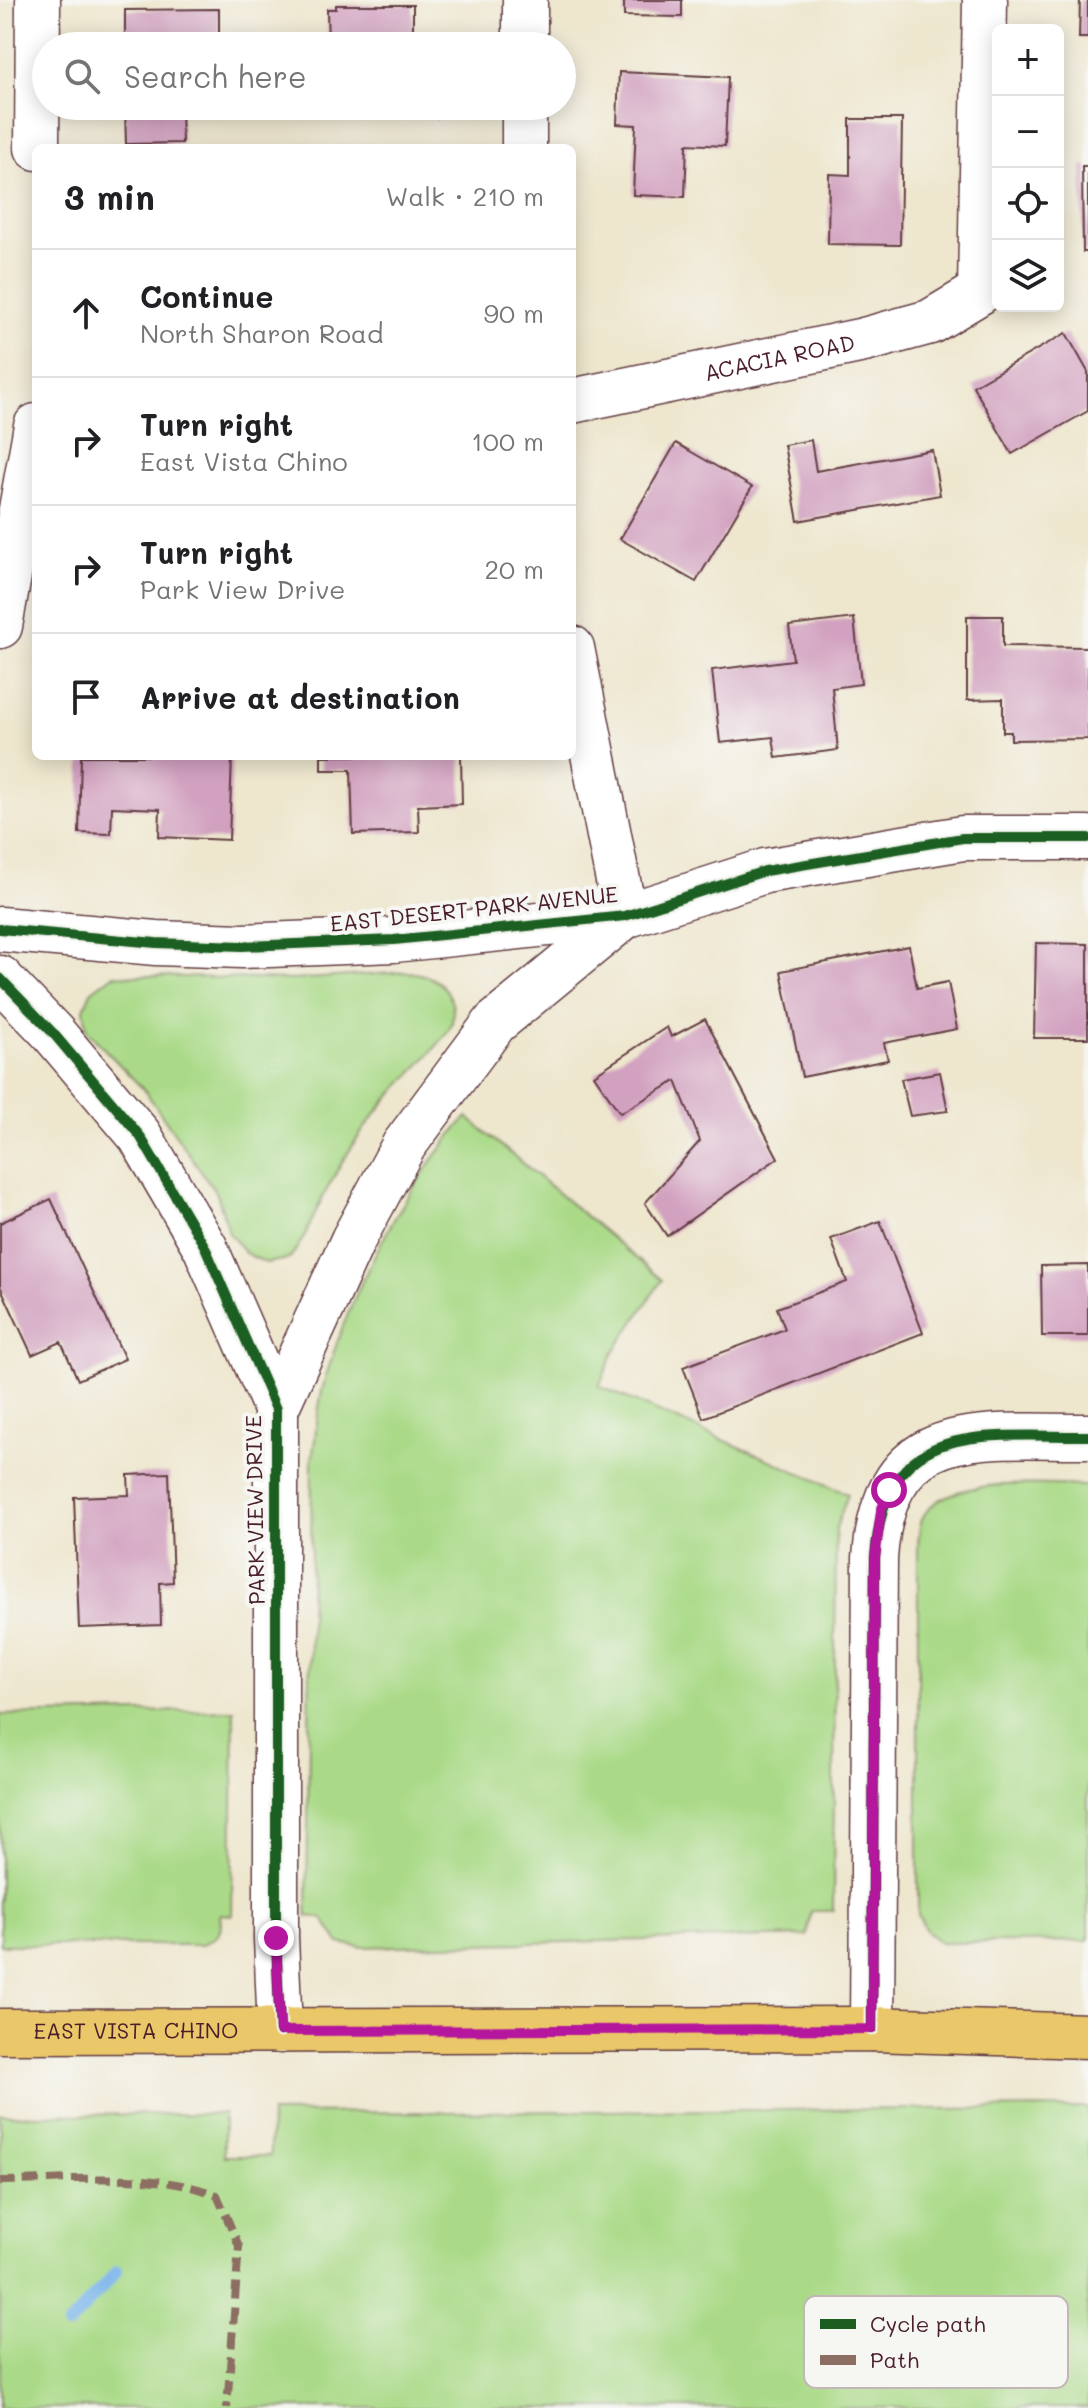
<!DOCTYPE html>
<meta charset="utf-8">
<style>
:root{--surface:#fff;--page:#f6f6f6;--text:#202124;--muted:#757577;--line:#e0e0e0}
body{margin:0;font-family:Mali,sans-serif;background:var(--page);color:var(--text)}
.controls{position:absolute;right:24px;top:24px;display:grid;overflow:hidden;border-radius:12px;box-shadow:0 4px 20px #0003}
.controls button{width:72px;height:72px;display:grid;place-items:center;padding:0;border:0;border-bottom:2px solid var(--line);background:var(--surface);color:var(--text);font:40px sans-serif}
.stop{position:absolute;width:24px;height:24px;margin:-18px;border:6px solid #b5179e;border-radius:50%;background:#fff}
.stop.end{background:#b5179e;border-color:#fff;box-shadow:0 2px 8px #0008}
.list{margin:0;padding:0;list-style:none}
h2{display:flex;justify-content:space-between;align-items:center;height:104px;margin:0;padding:0 32px;font-size:34px}
h2 small{font-size:26px;font-weight:400;color:var(--muted)}
.list li{display:grid;grid-template-columns:52px 1fr auto;gap:24px;align-items:center;box-sizing:border-box;height:128px;padding:0 32px;border-top:2px solid var(--line)}
.list b{display:block;font-size:30px;white-space:nowrap}
.list p{margin:0;font-size:26px;white-space:nowrap;color:var(--muted)}
.list em{font-size:26px;font-style:normal;color:var(--muted)}
.icon{flex:none;width:44px;height:44px;fill:none;stroke:currentColor;stroke-width:2;stroke-linecap:round;stroke-linejoin:round}
.map{position:relative;flex:none;width:1088px;height:2408px;overflow:hidden}
.search{position:absolute;background:var(--surface);box-shadow:0 4px 20px #0003;left:32px;top:32px;width:544px;height:88px;display:flex;align-items:center;gap:20px;box-sizing:border-box;padding:0 28px;border-radius:44px;color:var(--muted);font-size:30px}
.panel{position:absolute;background:var(--surface);box-shadow:0 4px 20px #0003;left:32px;top:144px;width:544px;height:616px;border-radius:12px}
.map>svg:first-child{display:block}
.green{fill:#aada88;stroke:#7a7c5a;stroke-width:2}
.lines{fill:none;stroke-linecap:round;stroke-linejoin:round}
.stream{stroke:#79b4eb;stroke-width:12}
.building{fill:#d2a1c0}
.minor-casing{stroke:#633d43;stroke-width:47}
.major-casing{stroke:#633d43;stroke-width:47}
.minor{stroke:#fff;stroke-width:44}
.major{stroke:#eac769;stroke-width:44}
.quiet{stroke:#8d6e63;stroke-width:8;stroke-dasharray:16 8;stroke-linecap:butt}
.cycleway-casing{stroke:#f6f6f2;stroke-width:15}
.cycleway{stroke:#1b5e20;stroke-width:10}
.route{stroke:#b5179e;stroke-width:10}
.labels{text-anchor:middle;stroke-width:8;stroke-linejoin:round;paint-order:stroke}
.street-label{font-size:22px;fill:#4a1f2b;stroke:#f6f6f2}
.key{fill:#f6f6f2;stroke:#c2b6b6;stroke-width:2}
.key-label{font-size:22px;fill:#4a1f2b}
</style>
<div class="map">
<svg width="1088" height="2408" viewBox="0 0 1088 2408">
<rect width="100%" height="100%" fill="#f6f6f2"/>
<filter id="ink" filterUnits="userSpaceOnUse"><feTurbulence type="fractalNoise" baseFrequency=".0125" numOctaves="2"/><feDisplacementMap in="SourceGraphic" scale="16" xChannelSelector="R" yChannelSelector="G"/><feConvolveMatrix kernelMatrix="1 2 1 2 8 2 1 2 1" color-interpolation-filters="sRGB"/></filter>
<filter id="wash" filterUnits="userSpaceOnUse"><feTurbulence type="fractalNoise" baseFrequency=".006" numOctaves="4" result="noise"/><feDisplacementMap in="SourceGraphic" scale="32" xChannelSelector="R" yChannelSelector="G"/><feGaussianBlur stdDeviation="1.8" result="paint"/><feColorMatrix in="noise" values="0 0 0 0 0 0 0 0 0 0 0 0 0 0 0 0 0 1.4 0 .05"/><feComposite in="paint" operator="in"/></filter>
<g filter="url(#wash)">
<rect width="100%" height="100%" fill="#eee6cd"/>
<g class="green">
<path d="M407,972C435,974 458,990 452,1022C449,1038 398,1086 385,1102C362,1129 340,1164 324,1195C312,1218 306,1239 289,1259L266,1263L245,1253L229,1233L217,1194L145,1091L87,1031L84,1009L91,992L113,975L292,980Z"/>
<path d="M467,1117L662,1280L614,1352L599,1386L848,1494L836,1528L833,1911H811L807,1936L361,1947L339,1943L323,1918L307,1916L312,1460C316,1436 317,1410 323,1387C350,1291 401,1192 467,1117Z"/>
<path d="M1088,1486V1941L940,1943L927,1932L918,1915V1556C918,1544 918,1530 922,1519C942,1473 1046,1486 1088,1486Z"/>
<path d="M234,1710L232,1915L220,1914L221,1927L217,1936L201,1945H0V1715Z"/>
<path d="M1088,2108V2408H0V2115L224,2114V2156H270L271,2113Z"/>
</g>
<g class="lines">
<path class="stream" d="M68,2326L117,2271"/>
</g>
<g id="blocks">
<g class="building">
<path d="M624,0H682V17L624,16Z"/>
<path d="M1080,0H1088V38H1079Z"/>
<path d="M336,5H413V46H328L327,9H336Z"/>
<path d="M219,9V46H125V10Z"/>
<path d="M619,72L728,77L725,146L687,144L685,197L633,195L636,125L617,124Z"/>
<path d="M125,106H181L182,143L126,144Z"/>
<path d="M328,106H437V118L336,117V112H328Z"/>
<path d="M850,119H902L900,245L828,244L829,174L850,175Z"/>
<path d="M1082,166H1088V252H1083Z"/>
<path d="M1066,333L1088,372V411L1012,454L973,386Z"/>
<path d="M811,440L816,471L932,450L940,495L798,521L784,445Z"/>
<path d="M676,443L752,487L696,582L620,539Z"/>
<path d="M967,616H1003V646L1088,647V739L1011,740V732H1003V699L967,700Z"/>
<path d="M854,618L861,684L832,688L838,750L776,758L773,737L720,743L712,670L793,660L789,626Z"/>
<path d="M81,756H232L229,840L159,837L160,809L112,807L111,834L79,833Z"/>
<path d="M321,756H461L462,804L418,806L419,832L353,834L351,770H321Z"/>
<path d="M1036,943L1088,944V1038H1034Z"/>
<path d="M909,946L917,988L948,982L957,1029L884,1043L888,1060L802,1077L781,971Z"/>
<path d="M705,1019L778,1158L667,1236L645,1203L700,1141L676,1081L620,1113L594,1075L667,1027L671,1037Z"/>
<path d="M940,1072L948,1111L910,1116L901,1079Z"/>
<path d="M51,1199L125,1359L78,1380L61,1342L32,1355L0,1286V1223Z"/>
<path d="M880,1221L923,1333L703,1418L683,1367L785,1329L777,1308L847,1282L831,1239Z"/>
<path d="M1088,1265V1336H1042L1041,1266Z"/>
<path d="M169,1473L173,1582L160,1583L161,1625L79,1628L74,1497L129,1495L128,1475Z"/>
</g>
</g>
</g>
<g filter="url(#ink)">
<use href="#blocks" fill-opacity="0" stroke="#633d43" stroke-width="2"/>
<g class="lines">
<defs>
<g id="minor">
<path d="M525,46V0"/>
<path d="M37,148L38,0"/>
<path d="M524,148V106"/>
<path id="s1" d="M572,401L864,340L930,322L980,292L985,0"/>
<path d="M0,626L36,426"/>
<path d="M0,929L156,943L242,946L394,940L625,916L765,871L963,838H1088"/>
<path d="M0,978L53,1033L140,1136L205,1247L276,1409V1938L280,2031"/>
<path d="M276,1409L353,1240L404,1145L495,1023L625,916L572,648"/>
<path d="M872,2029L875,1558C885,1417 979,1437 1088,1436"/>
</g>
<g id="major">
<path id="s2" d="M0,2031L872,2029L1088,2036"/>
</g>
</defs>
<use href="#minor" class="minor-casing"/>
<use href="#major" class="major-casing"/>
<use href="#minor" class="minor"/>
<use href="#major" class="major"/>
<path class="quiet" d="M0,2181C71,2181 151,2170 217,2195L239,2246L227,2408"/>
<defs>
<g id="cycleway">
<path d="M0,929L156,943L242,946L394,940L625,916L765,871L963,838H1088"/>
<path d="M0,978L53,1033L140,1136L205,1247L276,1409V1938L280,2031"/>
<path d="M872,2029L875,1558C885,1417 979,1437 1088,1436"/>
</g>
</defs>
<use href="#cycleway" class="cycleway-casing"/>
<use href="#cycleway" class="cycleway"/>
</g>
</g>
<g class="lines" filter="url(#ink)">
<path class="route" d="M276,1938L280,2031L872,2029L875,1558L881,1511L889,1490"/>
</g>
<g class="labels">
<g class="street-label">
<text dy="8" stroke="none"><textPath href="#s1" startOffset="212">ACACIA ROAD</textPath></text>
<text transform="translate(474 909) rotate(-6)" y="8">EAST DESERT PARK AVENUE</text>
<text transform="translate(255 1510) rotate(-91)" y="8">PARK VIEW DRIVE</text>
<text dy="8" stroke="none"><textPath href="#s2" startOffset="136">EAST VISTA CHINO</textPath></text>
</g>
</g>
<rect x="804" y="2296" width="264" height="92" rx="12" class="key"/>
<rect x="820" y="2319" width="36" height="10" fill="#1b5e20"/>
<rect x="820" y="2355" width="36" height="10" fill="#8d6e63"/>
<g class="key-label">
<text x="870" y="2332">Cycle path</text>
<text x="870" y="2368">Path</text>
</g>
</svg>
<div class="controls">
<button>+</button>
<button>−</button>
<button><svg class="icon" aria-label="locate" viewBox="0 0 24 24"><circle cx="12" cy="12" r="6"/><path d="M12 2v4M12 18v4M2 12h4M18 12h4"/></svg></button>
<button><svg class="icon" aria-label="layers" viewBox="0 0 24 24"><path d="M12 4l9 5-9 5-9-5zM3 14l9 5 9-5"/></svg></button>
</div>
<div class="stop" style="left:889px;top:1490px"></div>
<div class="stop end" style="left:276px;top:1938px"></div>
<div class="search"><svg class="icon" aria-label="search" viewBox="0 0 24 24"><circle cx="10" cy="10" r="6"/><path d="M15 15l6 6"/></svg>Search here</div>
<section class="panel">
<h2>3 min<small>Walk · 210 m</small></h2>
<ul class="list">
<li><svg class="icon" aria-label="ahead" viewBox="0 0 24 24"><path d="M12 20V5M6 11l6-6 6 6"/></svg><div><b>Continue</b><p>North Sharon Road</p></div><em>90 m</em></li>
<li><svg class="icon" aria-label="right" viewBox="0 0 24 24"><path d="M7 20v-9h11M14 6l5 5-5 5"/></svg><div><b>Turn right</b><p>East Vista Chino</p></div><em>100 m</em></li>
<li><svg class="icon" aria-label="right" viewBox="0 0 24 24"><path d="M7 20v-9h11M14 6l5 5-5 5"/></svg><div><b>Turn right</b><p>Park View Drive</p></div><em>20 m</em></li>
<li><svg class="icon" aria-label="arrive" viewBox="0 0 24 24"><path d="M6 21V4h12l-3 4 3 4H6"/></svg><div><b>Arrive at destination</b></div></li>
</ul>
</section>
</div>
